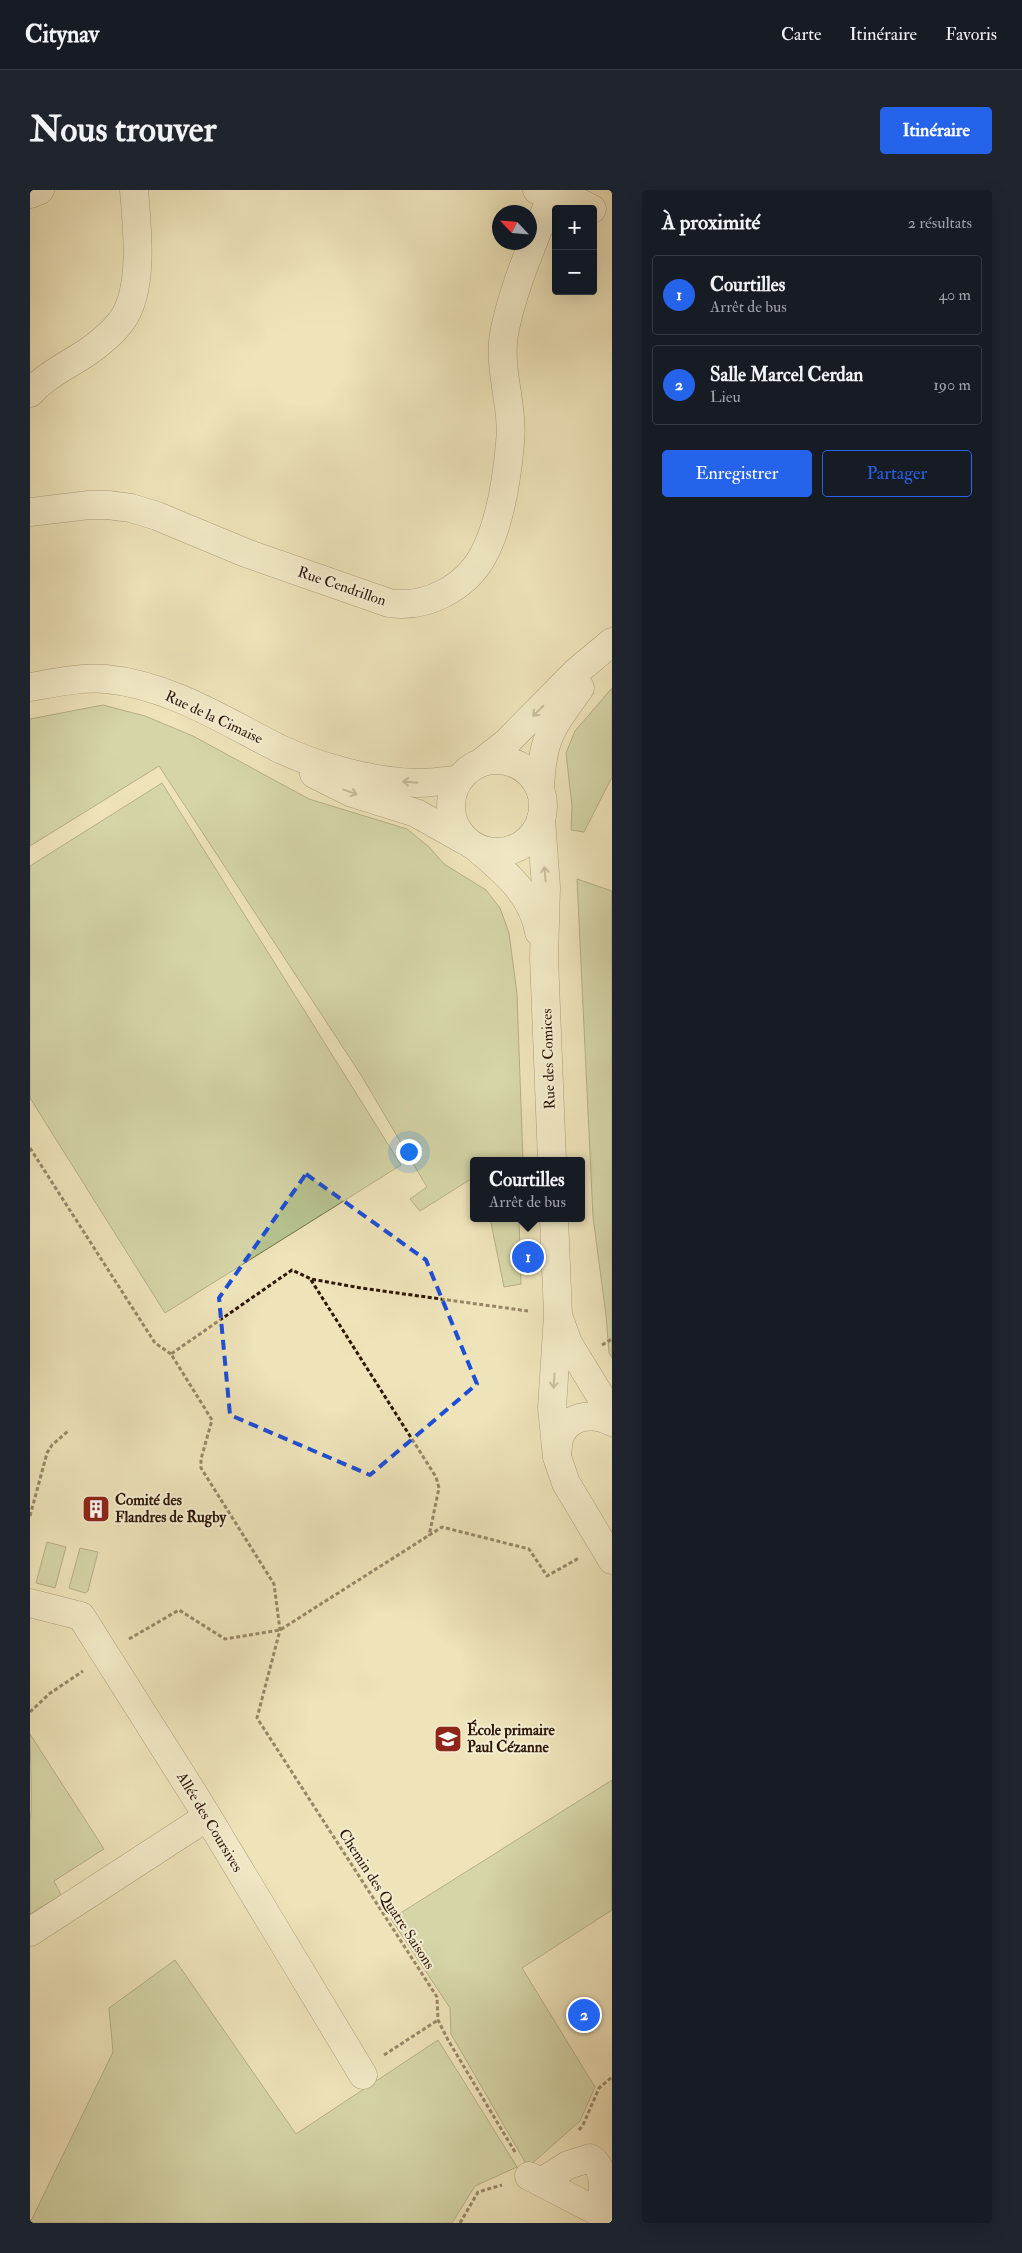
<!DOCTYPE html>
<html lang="fr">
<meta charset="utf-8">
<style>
:root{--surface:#171b24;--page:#20242c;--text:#f1f3f6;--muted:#9ea1a6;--line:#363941;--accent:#2563eb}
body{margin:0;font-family:"IM FELL Double Pica",serif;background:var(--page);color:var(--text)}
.controls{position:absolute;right:15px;top:15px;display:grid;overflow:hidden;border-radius:5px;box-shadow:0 5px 20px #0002}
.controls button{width:45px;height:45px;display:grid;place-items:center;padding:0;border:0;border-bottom:1px solid var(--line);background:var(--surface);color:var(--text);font:25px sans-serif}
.compass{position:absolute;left:462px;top:15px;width:45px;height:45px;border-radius:50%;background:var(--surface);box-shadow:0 5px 20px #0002;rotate:296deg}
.you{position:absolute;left:378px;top:961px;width:18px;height:18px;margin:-12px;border:4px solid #fff;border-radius:50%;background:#1a73e8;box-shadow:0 0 0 8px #1a73e833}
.badge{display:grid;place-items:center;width:32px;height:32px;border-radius:50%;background:var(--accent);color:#fff;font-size:16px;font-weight:700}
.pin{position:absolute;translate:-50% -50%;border:2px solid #fff;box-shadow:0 1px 5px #0006}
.popup{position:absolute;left:440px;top:967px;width:115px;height:65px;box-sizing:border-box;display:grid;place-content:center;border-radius:5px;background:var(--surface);filter:drop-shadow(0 1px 4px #0005);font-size:16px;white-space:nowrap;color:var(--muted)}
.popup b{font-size:19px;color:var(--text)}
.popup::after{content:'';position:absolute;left:50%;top:100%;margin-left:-10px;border:10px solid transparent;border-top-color:var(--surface)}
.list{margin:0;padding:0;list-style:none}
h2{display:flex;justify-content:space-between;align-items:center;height:65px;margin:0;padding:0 20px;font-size:21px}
h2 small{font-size:16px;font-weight:400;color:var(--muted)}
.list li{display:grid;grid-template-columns:32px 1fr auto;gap:15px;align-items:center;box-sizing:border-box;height:80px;margin:0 10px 10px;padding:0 10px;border:1px solid var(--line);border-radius:5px}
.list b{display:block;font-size:19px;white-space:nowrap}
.list p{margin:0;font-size:16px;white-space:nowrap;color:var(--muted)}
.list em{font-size:16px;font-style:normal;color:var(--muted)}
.actions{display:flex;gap:10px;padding:15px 20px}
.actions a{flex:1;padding:11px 0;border:1px solid var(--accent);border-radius:5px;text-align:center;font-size:18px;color:var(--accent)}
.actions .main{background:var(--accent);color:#fff}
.map{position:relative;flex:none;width:582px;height:2033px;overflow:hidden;border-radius:5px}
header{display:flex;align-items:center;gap:30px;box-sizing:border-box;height:70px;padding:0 25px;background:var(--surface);border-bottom:1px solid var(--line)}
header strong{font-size:24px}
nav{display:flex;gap:28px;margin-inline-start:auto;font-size:18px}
.intro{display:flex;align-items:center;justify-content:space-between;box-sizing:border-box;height:120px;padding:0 30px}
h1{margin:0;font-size:35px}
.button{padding:12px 22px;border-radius:5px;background:var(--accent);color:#fff;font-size:18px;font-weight:700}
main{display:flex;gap:30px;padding:0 30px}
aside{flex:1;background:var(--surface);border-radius:5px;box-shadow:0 5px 20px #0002}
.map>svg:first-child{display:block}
.green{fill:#b7c490;stroke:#726e4b}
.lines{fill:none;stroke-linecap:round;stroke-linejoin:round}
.minor-casing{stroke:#5e4a33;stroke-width:29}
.path{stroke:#2e1706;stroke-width:3;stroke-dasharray:4 2.5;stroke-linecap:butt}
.minor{stroke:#f4edd2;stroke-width:28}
.oneway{stroke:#9b8d76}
.marked{fill:none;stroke:#1d4ed8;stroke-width:4;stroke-dasharray:10 6;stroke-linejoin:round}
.labels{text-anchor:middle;stroke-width:4;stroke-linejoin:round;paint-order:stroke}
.street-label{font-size:15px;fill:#2e1706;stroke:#f4edd2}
.poi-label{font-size:15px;font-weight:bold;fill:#2e1706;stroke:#f4edd2;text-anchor:start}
</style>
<header>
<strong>Citynav</strong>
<nav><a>Carte</a><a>Itinéraire</a><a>Favoris</a></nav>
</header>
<div class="intro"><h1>Nous trouver</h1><a class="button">Itinéraire</a></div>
<main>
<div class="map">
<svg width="582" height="2033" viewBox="0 0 582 2033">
<rect width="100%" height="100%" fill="#eee3b9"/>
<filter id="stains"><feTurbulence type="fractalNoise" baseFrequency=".004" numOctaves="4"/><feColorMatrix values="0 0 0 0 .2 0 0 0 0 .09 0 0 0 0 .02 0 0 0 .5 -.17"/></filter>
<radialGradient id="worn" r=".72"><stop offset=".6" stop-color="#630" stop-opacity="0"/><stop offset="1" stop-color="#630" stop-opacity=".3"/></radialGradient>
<g class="green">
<path d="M582,498V587L554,642L541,640L542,616L536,563L545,541Z"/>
<path d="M73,515L115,526L163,546L279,609L377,639L399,657L414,674L456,700L470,718L479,743L487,804L493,971H444V987L390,1021L380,1009L397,997L331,885L129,576L0,656V529Z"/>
<path d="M132,593L371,975L135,1123L0,908V676Z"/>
<path d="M547,689L582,701V1168L579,1163L576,1125L563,1027Z"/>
<path d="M460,1028H489L491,1094L474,1097Z"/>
<path d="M17,1352L36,1357L25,1398L6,1393Z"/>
<path d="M50,1358L68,1362L58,1401L55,1403L39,1398Z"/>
<path d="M0,1544L74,1659L24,1691L31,1705L0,1724V1630C3,1623 0,1558 0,1544Z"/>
<path d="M582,1590V1720L492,1778L565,1897L550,1931L498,1977L421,1844L420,1818L361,1729Z"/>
<path d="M145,1770L266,1944L408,1850L487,1977L445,1996L422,2033H0L83,1862L79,1818Z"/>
</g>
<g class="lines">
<defs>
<g id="minor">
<path d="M507,0L544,10L562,19"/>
<path d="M0,4L10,0"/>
<path d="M0,203C17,184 39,175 59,161C73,151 89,138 97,122C113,89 107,36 104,0"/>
<path d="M0,322L59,315H78L101,318L127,326L216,363L359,413C396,419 436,398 454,364C470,333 477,288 480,253C484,216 468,181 474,144C483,96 505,49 522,4"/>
<path d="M0,497C24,493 51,487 76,489C139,495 193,530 248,558C288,577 343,592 387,593C401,593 415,591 429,589"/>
<circle cx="467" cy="616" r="46"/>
<path d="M453,571L476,553L546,482L582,452"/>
<path d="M284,584L322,603L386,623L434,650"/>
<path d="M510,599C512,548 521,538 550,498"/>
<path d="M511,629L516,697L514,768L522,971"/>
<path d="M448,659C475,682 503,705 509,742"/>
<path d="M524,1028L528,1125L522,1218L527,1267L536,1293L582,1370"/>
<path d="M530,1131L538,1153L582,1225"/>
<path d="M527,1265C528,1257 528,1249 532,1242C542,1224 566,1223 582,1232"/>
<path d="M0,1413L51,1426L168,1611L333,1885"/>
<path d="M0,1742L177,1627"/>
<path d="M499,1986L582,2029"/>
<path d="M511,1992L538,1975L560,1968C578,1980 573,2005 570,2023"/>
</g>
</defs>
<use href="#minor" class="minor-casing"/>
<g class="path">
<path d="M0,958L125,1153L141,1164"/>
<path d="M281,1090L406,1287L409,1298L399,1346"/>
<path d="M572,1155L582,1149"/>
<path d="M0,1326L17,1263L22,1255L38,1241"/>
<path d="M99,1449L149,1420L195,1449L250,1440L412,1337L499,1359L517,1386L549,1368"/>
<path d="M0,1522L19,1504L53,1481"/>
<path d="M354,1865L408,1830"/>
<path d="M549,1940L553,1935L569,1898L582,1887"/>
<path d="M485,1962L418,1850L408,1830L407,1807L227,1528L250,1440L244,1394L171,1278V1269L182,1230L141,1164L262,1080L281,1089L331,1098L498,1121"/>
<path d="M430,2033L448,2002L472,1995"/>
</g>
<use href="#minor" class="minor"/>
</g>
<defs><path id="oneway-shaft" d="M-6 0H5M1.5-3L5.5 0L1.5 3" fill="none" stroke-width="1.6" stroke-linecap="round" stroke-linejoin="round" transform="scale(1.25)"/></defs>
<g class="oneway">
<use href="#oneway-shaft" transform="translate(508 521) rotate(135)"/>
<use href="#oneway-shaft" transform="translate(380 592) rotate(-175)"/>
<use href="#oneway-shaft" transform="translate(320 602) rotate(20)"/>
<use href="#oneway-shaft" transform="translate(515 684) rotate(-95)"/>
<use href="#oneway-shaft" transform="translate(524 1191) rotate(94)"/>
</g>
<path d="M0 0H582V2033H0ZM276,984L396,1070L447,1194L340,1285L200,1225L189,1108Z" fill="#eee3b9" fill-opacity=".55" fill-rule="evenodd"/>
<path class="marked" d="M276,984L396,1070L447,1194L340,1285L200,1225L189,1108Z"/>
<defs>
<symbol id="building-square" viewBox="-11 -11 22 22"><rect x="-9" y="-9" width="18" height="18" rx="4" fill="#8f2418" stroke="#f4edd2"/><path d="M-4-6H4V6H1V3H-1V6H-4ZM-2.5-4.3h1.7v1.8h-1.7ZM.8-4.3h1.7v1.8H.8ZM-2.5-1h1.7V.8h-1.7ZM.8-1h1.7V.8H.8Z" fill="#fff"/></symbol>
<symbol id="school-square" viewBox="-11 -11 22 22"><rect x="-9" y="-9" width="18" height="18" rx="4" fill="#8f2418" stroke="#f4edd2"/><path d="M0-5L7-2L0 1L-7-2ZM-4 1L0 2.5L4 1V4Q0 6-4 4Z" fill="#fff"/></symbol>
</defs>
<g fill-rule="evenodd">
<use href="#building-square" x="50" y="1303" width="32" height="32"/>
<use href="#school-square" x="402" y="1533" width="32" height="32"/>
</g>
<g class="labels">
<g class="street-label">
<text transform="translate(312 396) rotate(19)" y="5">Rue Cendrillon</text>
<text transform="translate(184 527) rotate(25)" y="5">Rue de la Cimaise</text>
<text transform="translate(518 869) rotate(-92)" y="5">Rue des Comices</text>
<text transform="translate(180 1632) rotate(59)" y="5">Allée des Coursives</text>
<text transform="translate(357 1709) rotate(57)" y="5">Chemin des Quatre Saisons</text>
</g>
<g class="poi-label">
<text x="85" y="1315">Comité des<tspan x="85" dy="17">Flandres de Rugby</tspan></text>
<text x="437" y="1545">École primaire<tspan x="437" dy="17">Paul Cézanne</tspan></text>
</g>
</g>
<rect width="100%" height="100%" filter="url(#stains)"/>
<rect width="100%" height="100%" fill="url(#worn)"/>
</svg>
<div class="controls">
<button>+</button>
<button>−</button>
</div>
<svg class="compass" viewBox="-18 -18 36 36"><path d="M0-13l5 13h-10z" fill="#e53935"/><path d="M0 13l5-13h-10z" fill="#9ea1a6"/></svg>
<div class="you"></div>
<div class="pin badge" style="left:498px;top:1067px">1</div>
<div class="popup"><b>Courtilles</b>Arrêt de bus</div>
<div class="pin badge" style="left:554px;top:1825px">2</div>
</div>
<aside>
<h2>À proximité<small>2 résultats</small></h2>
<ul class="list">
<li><span class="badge">1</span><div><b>Courtilles</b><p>Arrêt de bus</p></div><em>40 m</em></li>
<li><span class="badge">2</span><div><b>Salle Marcel Cerdan</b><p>Lieu</p></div><em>190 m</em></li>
</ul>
<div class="actions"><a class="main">Enregistrer</a><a>Partager</a></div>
</aside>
</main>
